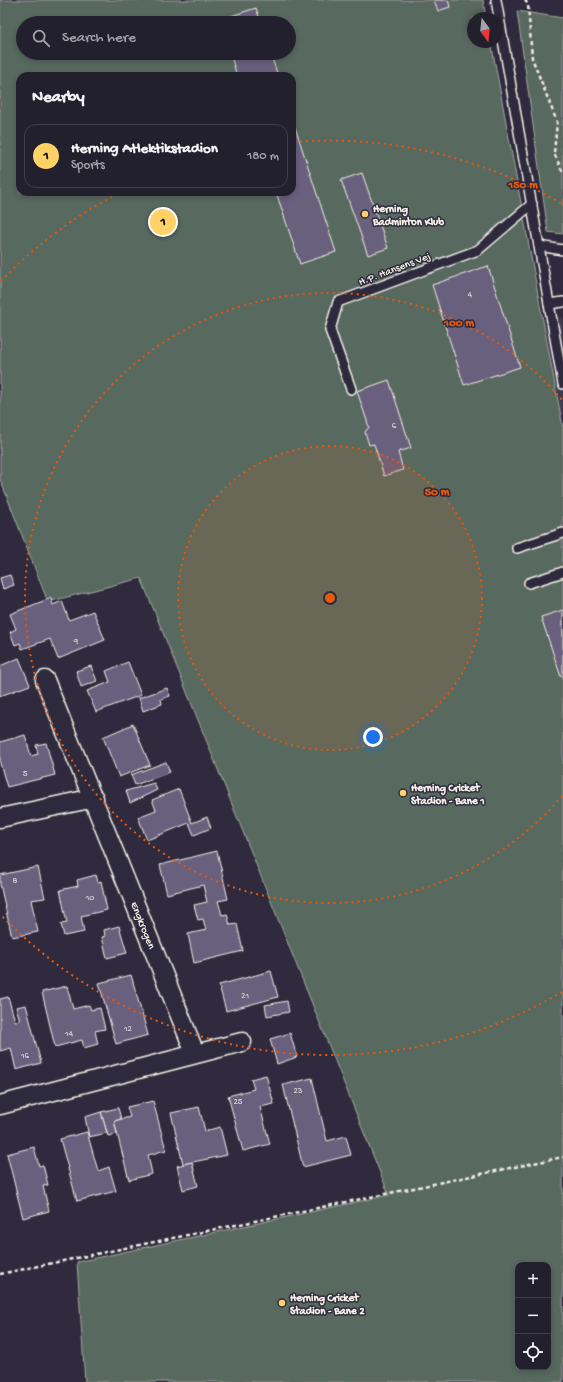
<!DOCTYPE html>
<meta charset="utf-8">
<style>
:root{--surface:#23202e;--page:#2b2836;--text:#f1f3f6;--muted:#a3a3aa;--line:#403e4a;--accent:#ffd166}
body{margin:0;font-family:"Gochi Hand",sans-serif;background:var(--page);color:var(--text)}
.controls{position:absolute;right:12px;bottom:12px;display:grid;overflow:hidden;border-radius:8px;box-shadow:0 2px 6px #0003}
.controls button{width:36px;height:36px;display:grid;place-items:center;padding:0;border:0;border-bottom:1px solid var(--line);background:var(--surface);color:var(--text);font:20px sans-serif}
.compass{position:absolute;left:467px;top:12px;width:36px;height:36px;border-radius:50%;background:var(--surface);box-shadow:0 2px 6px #0003;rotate:165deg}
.you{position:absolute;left:373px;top:737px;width:14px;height:14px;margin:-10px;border:3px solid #fff;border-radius:50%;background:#1a73e8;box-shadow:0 0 0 6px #1a73e833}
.badge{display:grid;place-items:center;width:26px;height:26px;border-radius:50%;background:var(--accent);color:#111;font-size:13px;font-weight:700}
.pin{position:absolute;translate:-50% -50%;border:2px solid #fff;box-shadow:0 1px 4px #0006}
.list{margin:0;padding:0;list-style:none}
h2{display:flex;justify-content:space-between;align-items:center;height:52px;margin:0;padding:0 16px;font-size:17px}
h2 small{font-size:13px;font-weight:400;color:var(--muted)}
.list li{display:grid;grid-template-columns:26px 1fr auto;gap:12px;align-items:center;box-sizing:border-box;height:64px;margin:0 8px 8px;padding:0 8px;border:1px solid var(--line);border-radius:12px}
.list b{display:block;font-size:15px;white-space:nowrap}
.list p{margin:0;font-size:13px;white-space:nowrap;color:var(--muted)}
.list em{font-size:13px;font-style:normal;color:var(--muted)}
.icon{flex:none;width:22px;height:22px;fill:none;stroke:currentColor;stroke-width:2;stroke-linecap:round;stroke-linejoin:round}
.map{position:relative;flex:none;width:563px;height:1382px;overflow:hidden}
.search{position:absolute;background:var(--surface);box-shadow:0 2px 6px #0003;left:16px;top:16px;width:280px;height:44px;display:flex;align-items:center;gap:10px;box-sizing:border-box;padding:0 14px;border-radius:22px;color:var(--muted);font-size:15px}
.panel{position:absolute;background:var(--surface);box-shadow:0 2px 6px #0003;left:16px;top:72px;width:280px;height:124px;border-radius:12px}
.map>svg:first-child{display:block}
.built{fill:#403a50}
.green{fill:#596960;stroke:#a6ada4;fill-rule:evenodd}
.building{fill:#69607e;stroke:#f4f1e8}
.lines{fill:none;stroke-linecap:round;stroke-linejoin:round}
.service-casing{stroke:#f4f1e8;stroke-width:12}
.minor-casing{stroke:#f4f1e8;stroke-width:21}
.path{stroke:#f4f1e8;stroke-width:2.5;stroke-dasharray:4 3;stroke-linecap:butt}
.service{stroke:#2f2a3d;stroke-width:9}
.minor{stroke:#2f2a3d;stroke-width:18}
.ring{fill:none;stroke:#e8590c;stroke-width:2;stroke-dasharray:2 4}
.poi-dot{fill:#ffd166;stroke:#2f2a3d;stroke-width:1.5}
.labels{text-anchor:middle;stroke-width:3;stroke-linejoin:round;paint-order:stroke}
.number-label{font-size:9px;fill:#d1cdce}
.poi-label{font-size:11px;font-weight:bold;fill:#f4f1e8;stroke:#2f2a3d;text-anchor:start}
.street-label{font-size:11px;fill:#f4f1e8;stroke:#2f2a3d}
.centre{fill:#e8590c;stroke:#2f2a3d;stroke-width:2}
.ring-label{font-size:12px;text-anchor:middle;font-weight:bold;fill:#e8590c;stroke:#2f2a3d;stroke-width:3;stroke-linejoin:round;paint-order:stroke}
</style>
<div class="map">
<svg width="563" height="1382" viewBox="0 0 563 1382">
<rect width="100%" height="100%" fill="#2f2a3d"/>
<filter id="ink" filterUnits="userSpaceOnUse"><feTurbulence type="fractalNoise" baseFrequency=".025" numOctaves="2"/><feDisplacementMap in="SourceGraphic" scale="8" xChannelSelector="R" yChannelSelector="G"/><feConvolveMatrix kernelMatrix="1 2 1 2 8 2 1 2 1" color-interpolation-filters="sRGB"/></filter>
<g filter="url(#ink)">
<path class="built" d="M563,317V428L543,319Z"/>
<g class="green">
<path d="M0,0H483L486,18H473V42H491L563,428V1382H85L77,1262L389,1195L141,578L48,602L0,479ZM23,23H289V53H23ZM20,76H292V192H20ZM518,1265H548V1367H518Z"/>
<path d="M517,11L563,18V234L548,232Z"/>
</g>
<g class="building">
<path d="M434,0H448L450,7L438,11Z"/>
<path d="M256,8L261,23H220L219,20Z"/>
<path d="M230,53H270L278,76H237Z"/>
<path d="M292,118L336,252L300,264L276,192H292Z"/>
<path d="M362,173L388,248L368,255L341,180Z"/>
<path d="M488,266L520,367L464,385L432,285Z"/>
<path d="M389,380L411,448L398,452L403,470L384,476L374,444L369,445L365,432L369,427L357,391Z"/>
<path d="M10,575L14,585L3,589L0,578Z"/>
<path d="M51,598L53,605L62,601L69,620L93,611L105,640L58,659L50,639L22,649L20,643L15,645L10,632L16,629L10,614Z"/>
<path d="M563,610V676L561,677L541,617Z"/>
<path d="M19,658L30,685L0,696V666Z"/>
<path d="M128,662L141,695L96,712L87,691L110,682L106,671Z"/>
<path d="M91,666L97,681L81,687L76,671Z"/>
<path d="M167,688L170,696L161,699L162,704L143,711L139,698Z"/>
<path d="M133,724L150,765L119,777L103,737Z"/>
<path d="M25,735L31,756L38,754L36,745L46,743L55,775L7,787L0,763V742Z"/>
<path d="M166,762L170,772L135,785L131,775Z"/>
<path d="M154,783L157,790L130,803L126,791Z"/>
<path d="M179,789L192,823L207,817L211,828L194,835L189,823L147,840L138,817L156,810L152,800Z"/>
<path d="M217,851L228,899L218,901L222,915L227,914L230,925L237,924L243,951L194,963L188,934L206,930L203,919L198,920L194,905L207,902L203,885L167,894L160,865Z"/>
<path d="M38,867L45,898L31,900L38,932L12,937L0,884V875Z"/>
<path d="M96,875L98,882L101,881L107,910L81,916L84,932L64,936L61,924L67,923L60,890L78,886L77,880Z"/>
<path d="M119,926L127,953L107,958L102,937L105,936L104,930Z"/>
<path d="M271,971L278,997L226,1011L219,985Z"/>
<path d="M131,975L148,1035L116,1044L99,983Z"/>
<path d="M67,986L73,1009L89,1005L91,1010L100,1008L105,1029L95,1031L98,1044L84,1048L82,1040L55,1047L42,992Z"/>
<path d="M8,997L15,1021L20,1020L16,1007L26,1005L41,1063L16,1070L11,1048L0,1051V999Z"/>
<path d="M287,1001L289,1012L267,1016L265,1005Z"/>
<path d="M290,1033L297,1057L277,1064L270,1039Z"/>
<path d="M266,1075L274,1104L260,1107L270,1144L243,1151L228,1096L254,1089L251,1079Z"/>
<path d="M312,1078L327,1141L346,1136L351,1155L303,1167L283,1085Z"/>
<path d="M153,1101L166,1150L148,1155L152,1174L129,1180L114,1121L130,1117L127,1107Z"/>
<path d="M199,1107L205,1131L220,1127L227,1155L183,1164L171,1113Z"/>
<path d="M118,1108L121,1119L114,1121L117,1134L108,1136L101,1112Z"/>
<path d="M101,1112L107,1133L89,1137L85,1117Z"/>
<path d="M87,1132L98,1171L109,1167L116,1191L77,1201L60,1139Z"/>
<path d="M34,1147L39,1166L43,1165L48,1185L43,1186L49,1211L23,1218L7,1154Z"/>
<path d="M192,1162L198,1186L183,1190L177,1166Z"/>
</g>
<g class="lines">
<defs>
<g id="service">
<path d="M496,0L563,384"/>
<path d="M539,246L563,250"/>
<path d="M549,304L563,302"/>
<path d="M351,389L330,330L338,302L478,250L532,204"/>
<path d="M517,548L563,533"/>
<path d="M529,583L563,572"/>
</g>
<g id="minor">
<path d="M45,680L195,1053"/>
<path d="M0,818L94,798"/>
<path d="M0,1105L242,1042"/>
</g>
</defs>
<use href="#service" class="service-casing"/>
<use href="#minor" class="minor-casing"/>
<g class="path">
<path d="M525,0L528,5L532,58L557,122L554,153L563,173"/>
<path d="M0,1274L563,1157"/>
</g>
<use href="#service" class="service"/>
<use href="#minor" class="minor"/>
</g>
</g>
<circle cx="330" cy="598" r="152" fill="#e8590c" fill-opacity=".12"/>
<g class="ring">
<circle cx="330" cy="598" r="152"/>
<path d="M562 796A305 305 0 1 1 562 400"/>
<path d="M562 992A457 457 0 0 1 1 915M1 281A457 457 0 0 1 119 193M294 142A457 457 0 0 1 562 204"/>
</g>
<g class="poi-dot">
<circle cx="365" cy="214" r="4"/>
<circle cx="403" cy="793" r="4"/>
<circle cx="282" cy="1303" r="4"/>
</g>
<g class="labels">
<g class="number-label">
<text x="470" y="297">4</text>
<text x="394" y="428">6</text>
<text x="76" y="644">9</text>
<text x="25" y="776">5</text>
<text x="15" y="883">8</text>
<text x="90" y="900">10</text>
<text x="245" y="998">21</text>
<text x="128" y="1031">12</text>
<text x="69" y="1036">14</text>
<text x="25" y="1058">16</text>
<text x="298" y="1093">23</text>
<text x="238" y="1104">25</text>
</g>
<g class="poi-label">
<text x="373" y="212">Herning<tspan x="373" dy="13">Badminton Klub</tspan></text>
<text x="411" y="791">Herning Cricket<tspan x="411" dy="13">Stadion - Bane 1</tspan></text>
<text x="290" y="1301">Herning Cricket<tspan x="290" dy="13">Stadion - Bane 2</tspan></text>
</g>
<g class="street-label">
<text transform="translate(394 268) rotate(-21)" y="4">H.P. Hansens Vej</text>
<text transform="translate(144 925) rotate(68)" y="4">Engkrogen</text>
</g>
</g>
<circle cx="330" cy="598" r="6" class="centre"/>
<g class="ring-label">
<text x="523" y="188">150 m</text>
<text x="459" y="326">100 m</text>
<text x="437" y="495">50 m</text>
</g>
</svg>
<div class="controls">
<button>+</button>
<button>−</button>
<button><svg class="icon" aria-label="locate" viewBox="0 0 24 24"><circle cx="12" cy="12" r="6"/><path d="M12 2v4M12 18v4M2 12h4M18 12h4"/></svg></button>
</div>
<svg class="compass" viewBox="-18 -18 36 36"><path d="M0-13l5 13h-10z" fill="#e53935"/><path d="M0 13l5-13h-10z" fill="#a3a3aa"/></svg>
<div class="you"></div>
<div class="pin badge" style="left:163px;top:222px">1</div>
<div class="search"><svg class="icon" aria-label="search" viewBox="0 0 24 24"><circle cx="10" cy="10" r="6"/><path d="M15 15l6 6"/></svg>Search here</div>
<section class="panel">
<h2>Nearby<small></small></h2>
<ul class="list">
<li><span class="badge">1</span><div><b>Herning Atlektikstadion</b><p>Sports</p></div><em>180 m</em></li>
</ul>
</section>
</div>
